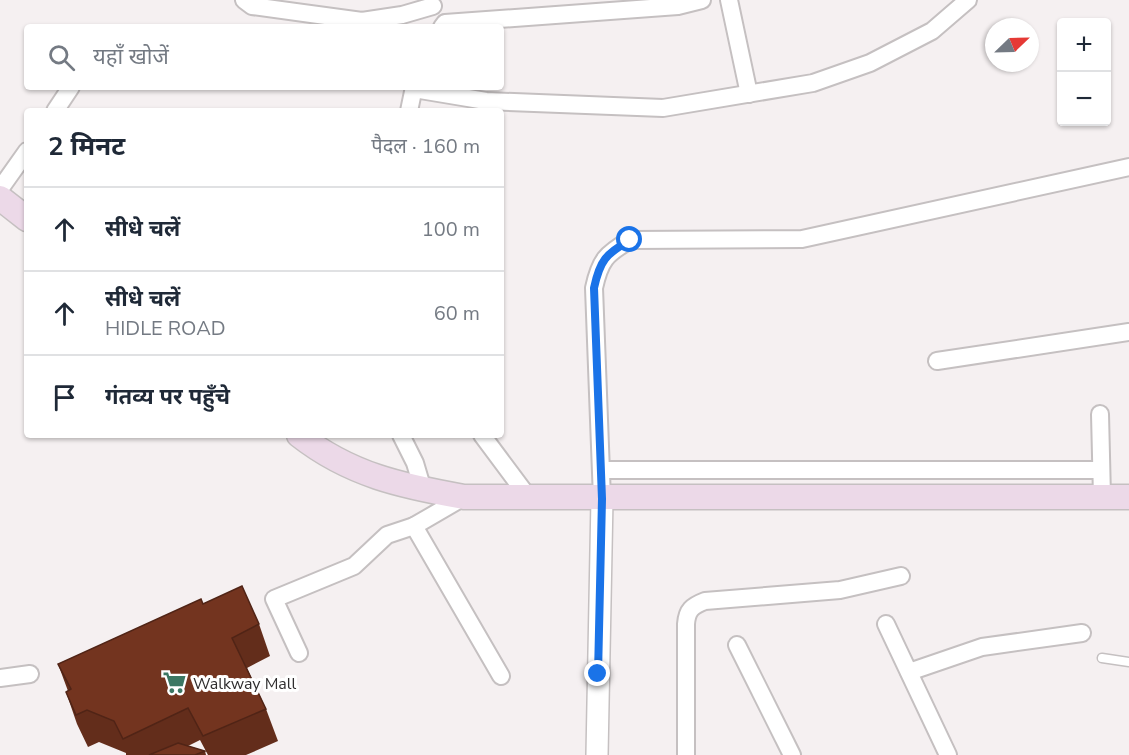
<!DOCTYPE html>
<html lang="hi">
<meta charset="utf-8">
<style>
:root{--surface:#fff;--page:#f2f2f3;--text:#1f2937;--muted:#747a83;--line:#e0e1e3}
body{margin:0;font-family:"Nunito Sans","Noto Sans Devanagari",sans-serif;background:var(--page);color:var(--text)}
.controls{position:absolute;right:18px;top:18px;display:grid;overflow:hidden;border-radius:6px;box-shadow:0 2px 4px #0004}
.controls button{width:54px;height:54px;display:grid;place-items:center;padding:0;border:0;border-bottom:2px solid var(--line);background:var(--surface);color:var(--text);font:30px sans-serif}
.compass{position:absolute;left:985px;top:18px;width:54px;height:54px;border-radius:50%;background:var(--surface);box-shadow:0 2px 4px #0004;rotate:67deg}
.stop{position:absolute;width:18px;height:18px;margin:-14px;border:4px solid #1a73e8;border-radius:50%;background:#fff}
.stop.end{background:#1a73e8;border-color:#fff;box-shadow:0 2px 6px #0008}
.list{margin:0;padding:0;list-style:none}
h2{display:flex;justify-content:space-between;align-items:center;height:78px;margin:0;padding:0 24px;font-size:26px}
h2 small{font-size:20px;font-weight:400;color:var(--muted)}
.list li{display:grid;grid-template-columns:39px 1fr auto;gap:18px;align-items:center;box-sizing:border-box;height:84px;padding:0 24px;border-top:2px solid var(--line)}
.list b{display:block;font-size:22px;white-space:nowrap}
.list p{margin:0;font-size:20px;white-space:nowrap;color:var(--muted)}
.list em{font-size:20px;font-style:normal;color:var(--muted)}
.icon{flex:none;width:33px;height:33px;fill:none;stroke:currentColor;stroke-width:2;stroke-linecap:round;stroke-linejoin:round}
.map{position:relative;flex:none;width:1129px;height:755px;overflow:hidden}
.search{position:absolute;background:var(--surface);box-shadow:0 2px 4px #0004;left:24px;top:24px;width:480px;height:66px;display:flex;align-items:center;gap:15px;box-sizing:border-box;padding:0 21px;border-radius:6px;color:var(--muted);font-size:22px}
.panel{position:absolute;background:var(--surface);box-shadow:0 2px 4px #0004;left:24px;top:108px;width:480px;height:330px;border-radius:6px}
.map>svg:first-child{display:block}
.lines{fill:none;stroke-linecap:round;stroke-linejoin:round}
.service-casing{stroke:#c5c0c1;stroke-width:11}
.minor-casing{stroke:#c5c0c1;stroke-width:20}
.tertiary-casing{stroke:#c5c0c1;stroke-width:24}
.secondary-casing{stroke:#c5c0c1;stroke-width:27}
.service{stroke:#fff;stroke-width:8}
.minor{stroke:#fff;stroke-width:16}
.tertiary{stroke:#fff;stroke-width:21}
.secondary{stroke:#ecd9e8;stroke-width:24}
.wall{fill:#632d1b}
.building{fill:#73341f;stroke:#502416;stroke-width:1.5}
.route{stroke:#1a73e8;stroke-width:8}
.labels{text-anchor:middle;stroke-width:6;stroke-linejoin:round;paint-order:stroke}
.poi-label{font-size:16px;fill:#2f2d2e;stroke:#fff;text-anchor:start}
</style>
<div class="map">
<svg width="1129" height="755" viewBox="0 0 1129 755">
<rect width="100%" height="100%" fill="#f5f0f1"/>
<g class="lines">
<defs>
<path id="service" d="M1102,658L1129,662"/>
<g id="minor">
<path d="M244,0L252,6L362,21L402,15L433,6"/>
<path d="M729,0L749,94"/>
<path d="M442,27L445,23L678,6L702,0"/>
<path d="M414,89L486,101L663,108L813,83L870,63L932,31L968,0"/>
<path d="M55,111L71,87"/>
<path d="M409,111L414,87"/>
<path d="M0,189L27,151"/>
<path d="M937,361L1129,332"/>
<path d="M1100,414L1102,497"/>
<path d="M401,435L415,463L423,490"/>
<path d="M482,435L529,498"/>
<path d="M601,470H1101"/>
<path d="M602,499L594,288C600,260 606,254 630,240L802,239L1129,167"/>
<path d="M414,526L501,676"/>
<path d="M886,624L948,755"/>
<path d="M737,645L792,755"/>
<path d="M299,653L274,599L354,566L387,535L414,526L464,497"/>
<path d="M909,672L982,647L1082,633"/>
<path d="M0,678L30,674"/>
<path d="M686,755V624C687,610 692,606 705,601L840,590L901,576"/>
</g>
<path id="tertiary" d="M597,755L602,499"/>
<g id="secondary">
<path d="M0,198L27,219"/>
<path d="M299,435C350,475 402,486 464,497H1129"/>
</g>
</defs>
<use href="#service" class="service-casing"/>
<use href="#minor" class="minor-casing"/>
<use href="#tertiary" class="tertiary-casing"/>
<use href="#secondary" class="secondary-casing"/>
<use href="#service" class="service"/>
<use href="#minor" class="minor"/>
<use href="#tertiary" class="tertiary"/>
<use href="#secondary" class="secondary"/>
</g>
<path class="wall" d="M203,604L259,624L270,656L247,668L266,709L278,741L246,755H208L200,740L188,746L205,751L206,755H126V753L99,742L88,747L77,724L66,692L68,691L58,664Z"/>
<g class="building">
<path d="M242,586L259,624L232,638L266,709L203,736L188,708L123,739L114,721L87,710L76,715L66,692L71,689L58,664L201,599L203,604Z"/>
<path d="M178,743L205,751L195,755H149Z"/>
</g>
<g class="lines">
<path class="route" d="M598,674L602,499L594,288C600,260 606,254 630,240"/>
</g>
<defs>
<symbol id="supermarket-bare" viewBox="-9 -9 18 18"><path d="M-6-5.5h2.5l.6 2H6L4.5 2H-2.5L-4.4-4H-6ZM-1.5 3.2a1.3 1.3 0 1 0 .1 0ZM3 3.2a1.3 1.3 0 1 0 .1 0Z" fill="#3b7763" stroke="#fff" stroke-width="2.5" paint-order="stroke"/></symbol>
</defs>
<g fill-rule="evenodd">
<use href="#supermarket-bare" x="158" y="666" width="33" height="33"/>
</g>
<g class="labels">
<g class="poi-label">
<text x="193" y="689">Walkway Mall</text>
</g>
</g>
</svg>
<div class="controls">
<button>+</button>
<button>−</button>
</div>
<svg class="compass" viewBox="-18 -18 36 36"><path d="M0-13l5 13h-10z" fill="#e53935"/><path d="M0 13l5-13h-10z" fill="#747a83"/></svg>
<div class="stop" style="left:630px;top:240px"></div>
<div class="stop end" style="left:598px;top:674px"></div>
<div class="search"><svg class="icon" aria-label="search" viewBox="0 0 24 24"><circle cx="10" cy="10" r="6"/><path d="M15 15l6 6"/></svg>यहाँ खोजें</div>
<section class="panel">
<h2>2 मिनट<small>पैदल · 160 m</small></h2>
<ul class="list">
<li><svg class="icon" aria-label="ahead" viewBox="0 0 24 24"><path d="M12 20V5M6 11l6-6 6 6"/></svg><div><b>सीधे चलें</b></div><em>100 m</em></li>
<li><svg class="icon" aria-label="ahead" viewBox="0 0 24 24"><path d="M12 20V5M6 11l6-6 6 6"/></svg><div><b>सीधे चलें</b><p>HIDLE ROAD</p></div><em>60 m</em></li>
<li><svg class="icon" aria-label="arrive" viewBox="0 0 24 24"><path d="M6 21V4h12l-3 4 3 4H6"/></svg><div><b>गंतव्य पर पहुँचे</b></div></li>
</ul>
</section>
</div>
